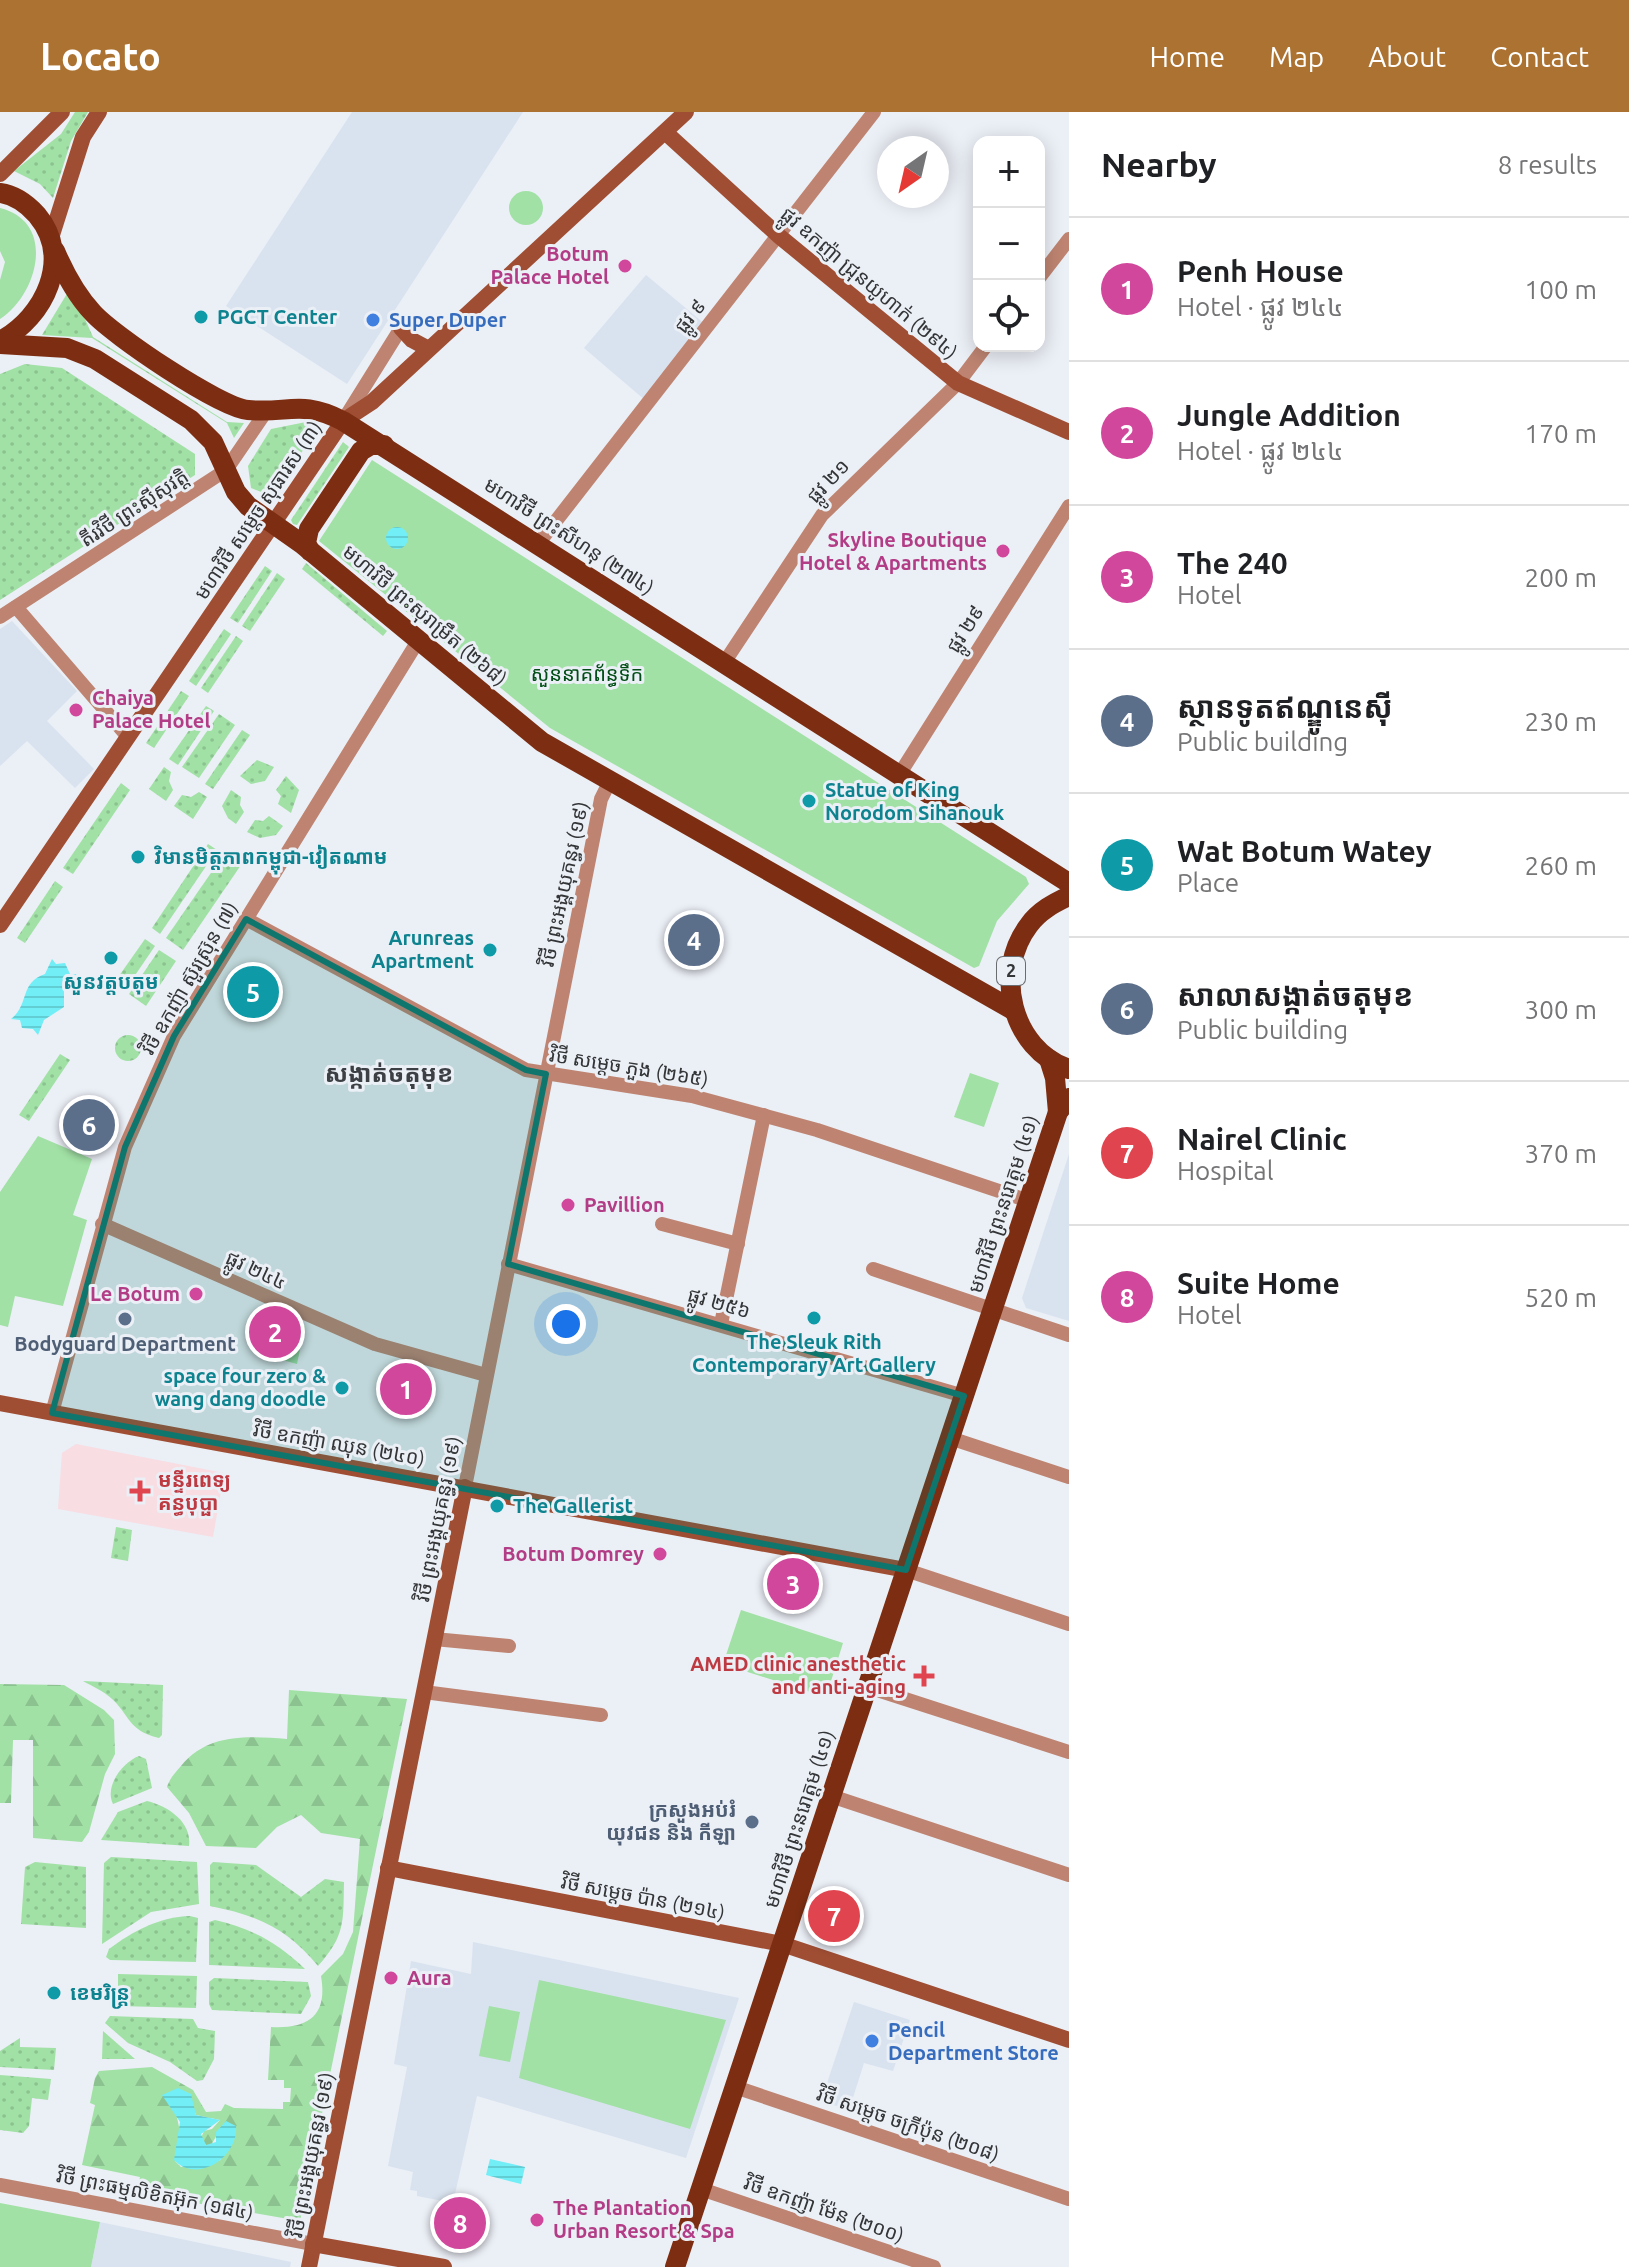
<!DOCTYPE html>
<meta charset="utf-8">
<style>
:root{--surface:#fff;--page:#f2f2f2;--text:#202124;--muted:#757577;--line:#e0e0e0;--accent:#ac7231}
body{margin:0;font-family:Ubuntu,"Noto Sans Khmer",sans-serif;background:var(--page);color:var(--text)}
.controls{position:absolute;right:24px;top:24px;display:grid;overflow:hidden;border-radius:16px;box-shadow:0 4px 20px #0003}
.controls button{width:72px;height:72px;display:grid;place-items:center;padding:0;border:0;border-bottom:2px solid var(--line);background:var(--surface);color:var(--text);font:40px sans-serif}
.compass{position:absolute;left:877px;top:24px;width:72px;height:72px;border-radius:50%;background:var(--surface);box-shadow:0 4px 20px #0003;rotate:214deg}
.you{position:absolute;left:566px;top:1212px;width:28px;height:28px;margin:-20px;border:6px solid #fff;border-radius:50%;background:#1a73e8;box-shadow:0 0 0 12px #1a73e833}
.badge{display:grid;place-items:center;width:52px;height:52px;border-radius:50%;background:var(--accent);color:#fff;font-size:26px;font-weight:700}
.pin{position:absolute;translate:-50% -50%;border:4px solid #fff;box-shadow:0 2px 8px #0006}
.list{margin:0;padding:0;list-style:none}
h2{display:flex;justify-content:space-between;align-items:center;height:104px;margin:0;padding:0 32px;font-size:34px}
h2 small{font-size:26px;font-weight:400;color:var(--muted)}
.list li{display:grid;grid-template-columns:52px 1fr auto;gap:24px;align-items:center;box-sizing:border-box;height:144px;padding:0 32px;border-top:2px solid var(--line)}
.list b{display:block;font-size:30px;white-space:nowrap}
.list p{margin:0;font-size:26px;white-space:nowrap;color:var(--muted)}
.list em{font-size:26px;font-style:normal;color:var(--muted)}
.icon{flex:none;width:44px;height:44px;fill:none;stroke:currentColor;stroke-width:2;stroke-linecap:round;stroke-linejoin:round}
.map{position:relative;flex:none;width:1069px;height:2155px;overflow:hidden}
header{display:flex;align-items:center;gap:48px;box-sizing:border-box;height:112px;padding:0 40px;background:var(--accent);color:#fff}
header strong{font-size:38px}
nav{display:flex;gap:44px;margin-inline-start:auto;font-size:28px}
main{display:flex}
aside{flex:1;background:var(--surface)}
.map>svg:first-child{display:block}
.built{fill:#d9e3ef}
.medical{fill:#f8dde2}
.grass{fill:url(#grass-dots)}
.forest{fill:url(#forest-firs);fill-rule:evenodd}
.green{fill:#a1e1a5}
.water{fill:url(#water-rules)}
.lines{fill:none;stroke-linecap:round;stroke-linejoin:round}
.street{stroke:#be8471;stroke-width:14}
.secondary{stroke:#a04e33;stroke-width:16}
.primary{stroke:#7d2e12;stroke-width:20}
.marked{fill:#0f766e;fill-opacity:0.2;stroke:#0f766e;stroke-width:6;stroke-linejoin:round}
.hotel-dot{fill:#d1479c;stroke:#ebeff6;stroke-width:3}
.culture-dot{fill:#0f9aa8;stroke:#ebeff6;stroke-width:3}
.shop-dot{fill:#3f7fe0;stroke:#ebeff6;stroke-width:3}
.service-dot{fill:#5c6f8a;stroke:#ebeff6;stroke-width:3}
.health-dot{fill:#e0444e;stroke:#ebeff6;stroke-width:3}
.labels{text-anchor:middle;stroke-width:6;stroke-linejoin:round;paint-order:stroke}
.shield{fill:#ebeff6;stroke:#6a6d70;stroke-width:2}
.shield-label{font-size:18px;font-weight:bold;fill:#333537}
.hotel-label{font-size:20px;font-weight:bold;fill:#b23c85;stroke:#ebeff6;text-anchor:end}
.street-label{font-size:20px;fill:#333537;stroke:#ebeff6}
.culture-label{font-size:20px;font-weight:bold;fill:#0d838f;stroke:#ebeff6;text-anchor:start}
.shop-label{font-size:20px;font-weight:bold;fill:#366cbe;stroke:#ebeff6;text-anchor:start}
.park-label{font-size:20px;fill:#004e15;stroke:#ebeff6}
.service-label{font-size:20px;font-weight:bold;fill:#4e5e75;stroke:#ebeff6}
.health-label{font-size:20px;font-weight:bold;fill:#be3a42;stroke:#ebeff6;text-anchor:start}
.quarter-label{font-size:24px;font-weight:bold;fill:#3c4045;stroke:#ebeff6}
</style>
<header>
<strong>Locato</strong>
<nav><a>Home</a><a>Map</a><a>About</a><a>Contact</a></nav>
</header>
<main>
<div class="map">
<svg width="1069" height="2155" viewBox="0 0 1069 2155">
<defs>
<pattern id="grass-dots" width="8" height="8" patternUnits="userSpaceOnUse" patternTransform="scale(2)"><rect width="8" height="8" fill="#a1e1a5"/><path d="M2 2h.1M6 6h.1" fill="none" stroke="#8bc28f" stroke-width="1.8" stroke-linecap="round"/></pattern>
<pattern id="forest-firs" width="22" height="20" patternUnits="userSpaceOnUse" patternTransform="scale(2)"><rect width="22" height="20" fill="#a1e1a5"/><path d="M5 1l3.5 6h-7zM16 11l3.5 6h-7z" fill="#8bc28f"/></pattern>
<pattern id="water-rules" width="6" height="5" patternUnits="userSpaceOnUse" patternTransform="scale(2)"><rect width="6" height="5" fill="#72eef7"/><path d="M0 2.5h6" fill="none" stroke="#63cdd4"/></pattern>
</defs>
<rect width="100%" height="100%" fill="#ebeff6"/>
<g class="built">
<path d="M352,0H523L347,272L226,194Z"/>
<path d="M646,163L712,218L652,294L584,236Z"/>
<path d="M12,509L77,579L47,609L94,657L75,676L27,629L0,654V517Z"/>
<path d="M1069,1042V1209L1026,1196L1022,1186Z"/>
<path d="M473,1830L739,1886L686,2046L477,1984L453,2091L417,2084V2079L410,2078L413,2060L388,2054L407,1955L394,1952L411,1849L471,1862Z"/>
<path d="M854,1890L910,1908L893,1959L864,1951L849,1998L821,1989Z"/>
<path d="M100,2110L291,2150L290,2155H91Z"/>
</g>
<path class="medical" d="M76,1332L224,1361L213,1425L58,1397L62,1341Z"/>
<g class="grass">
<path d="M75,0H88L71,29L53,86L40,72L14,59L61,22Z"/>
<path d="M68,180H73L93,225L227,310L244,311L234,326L227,311L92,226L42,223Z"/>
<path d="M25,252L62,256L195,342V363L0,488V262Z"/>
<path d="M306,310L313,311L315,320L277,378L264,381L251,376L248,354L271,317Z"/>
<path d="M343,330L349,335L297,413L293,412L291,408Z"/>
<path d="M306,451L387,519L383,524L302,457Z"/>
<path d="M265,454L272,459L238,511L230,506Z"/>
<path d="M277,461L285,467L250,519L242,514Z"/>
<path d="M224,517L231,522L196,574L189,569Z"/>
<path d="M236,524L243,529L208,581L201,576Z"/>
<path d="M181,579L189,584L154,636L146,631Z"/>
<path d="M206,594L214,599L178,653L169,647Z"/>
<path d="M219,602L235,613L199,666L182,655Z"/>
<path d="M242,618L250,623L213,677L205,672Z"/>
<path d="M257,648L274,655L265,669L251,672L240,664Z"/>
<path d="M164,655L171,660L169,669L173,678L166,689L149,677Z"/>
<path d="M286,664L299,678L291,701L278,692L281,684L276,678Z"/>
<path d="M121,671L130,678L73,762L63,756Z"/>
<path d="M231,678L241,685L240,693L244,700L236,712L228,706L222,694Z"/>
<path d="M199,680L207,685L193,707L174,694L182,683L191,685Z"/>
<path d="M269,704L283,714L276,723L260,726L247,720L255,708L263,709Z"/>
<path d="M208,732L217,738L160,822L152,816Z"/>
<path d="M224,742L241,753L183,838L166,826Z"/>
<path d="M55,769L63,775L25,831L17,826Z"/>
<path d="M145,827L155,834L125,878L114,871Z"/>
<path d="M159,838L176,849L146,894L129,882Z"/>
<circle cx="128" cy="936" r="13"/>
<path d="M60,942L70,948L29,1009L19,1003Z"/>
<path d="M116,1415L132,1418L128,1449L111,1446Z"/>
<path d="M83,1569L163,1573L162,1623L159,1626C127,1618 131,1604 111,1586C103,1579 92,1574 83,1569Z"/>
<path d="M139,1644L146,1647L152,1676L113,1692C104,1674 123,1650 139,1644Z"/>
<path d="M147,1689C168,1694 192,1710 189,1734L101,1728L118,1700Z"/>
<path d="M111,1745L197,1750L199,1792L151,1800L102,1832L104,1751Z"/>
<path d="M35,1750L86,1755V1816L21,1812L25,1755Z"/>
<path d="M213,1750L256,1753L301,1785L325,1767L344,1770C343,1809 346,1823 318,1854C287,1816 256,1803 210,1794V1753Z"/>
<path d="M190,1804L198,1806L196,1850L110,1848L106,1845L109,1837C133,1819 159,1805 190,1804Z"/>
<path d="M215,1808C251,1816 278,1831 305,1857L209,1853V1810Z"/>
<path d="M118,1862L197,1864L196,1896L118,1894Z"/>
<path d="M214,1866L308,1870L311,1884L301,1902L212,1898L209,1892V1870Z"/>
<path d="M110,1904L193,1907L198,1916L215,1919L214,1947L203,1968L197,1969L170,1950L128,1931L105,1911Z"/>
<path d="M103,1919L135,1947H102Z"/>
<path d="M20,1926V1935L56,1936L54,1958L0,1955V1939Z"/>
<path d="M0,1963L51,1967L48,1988L32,1986L29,2014L23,2021L0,2018Z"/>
</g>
<g class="forest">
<path d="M268,1199L305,1214L297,1252L275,1246L280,1229L260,1216Z"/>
<path d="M0,1572L64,1573L104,1598L114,1608L115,1642L105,1662L89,1720L82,1730L33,1726V1628H13L11,1691H0Z"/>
<path d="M289,1578L407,1587L300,2109L137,2081L140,2065L82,2053L95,1993L90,1991L95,1966L99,1959L152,1955L193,1978L206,2000L221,1999L225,1992L234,1996L283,1997V1990H290L291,1976H284V1968H268L271,1915C308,1917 328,1904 321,1864L343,1842L353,1820L360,1727L321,1721L301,1703L277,1715L256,1736L206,1734L189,1701L167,1675C170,1666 175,1661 181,1654C208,1621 247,1624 287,1627ZM192,1992L196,2003L220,2008L212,2017L204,2019L201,2026L206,2033H211L217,2023L221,2048L181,2055L175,2049L181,2024L176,2001Z"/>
</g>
<g class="green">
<circle cx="526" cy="96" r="17"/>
<path d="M0,96C57,110 38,183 0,207V168L5,150L0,139Z"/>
<path d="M372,348L1026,765L1029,772L997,809L979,854L974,856L550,616L319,429Z"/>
<path d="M970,961L999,971L984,1015L954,1005Z"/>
<path d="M38,1024L92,1047L73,1103L87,1108L63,1194L15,1184L8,1215L0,1213V1080Z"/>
<path d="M741,1498L843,1531L826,1585L723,1552Z"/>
<path d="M539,1868L726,1908L690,2017L519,1966Z"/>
<path d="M489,1894L520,1900L510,1950L479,1944Z"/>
<path d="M0,2091L100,2110L91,2155H0Z"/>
</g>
<g class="water">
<circle cx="397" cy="426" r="11"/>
<path d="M52,847L56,852L65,851L70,862H77L64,874V895L44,908L38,923L33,917L22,916L20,908L11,907C30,892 19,871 45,862Z"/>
<path d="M178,1976L191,1982L196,2003L220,2008L201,2022L206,2033L216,2030V2020L226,2009L236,2014C239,2044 198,2073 174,2048L180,2010L162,1983Z"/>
<path d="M490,2047L525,2055L521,2072L486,2063Z"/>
</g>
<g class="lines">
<g class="street">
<path d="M1039,166L1069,127"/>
<path d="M343,309L401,216"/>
<path d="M538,432L874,0"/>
<path d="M16,495L128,625"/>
<path d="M0,505L226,358L267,298"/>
<path d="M724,551L822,403L958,271L986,234"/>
<path d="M899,663L1069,394"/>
<path d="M246,807L526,958L692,984L817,1018L1029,1089"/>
<path d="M102,1112L375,1232L486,1263"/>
<path d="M662,1112L738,1132"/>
<path d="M508,1152L964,1284"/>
<path d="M873,1157L1069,1223"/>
<path d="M721,1212L764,1003"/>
<path d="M52,1301L125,1035L174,924L418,529"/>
<path d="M950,1326L1069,1365"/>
<path d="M465,1375L601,687L610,669"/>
<path d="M906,1458L1069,1512"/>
<path d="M434,1527L509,1534"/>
<path d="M868,1575L1069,1640"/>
<path d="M424,1580L601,1603"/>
<path d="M831,1684L1069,1763"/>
<path d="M735,1975L1069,2087"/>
<path d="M0,2073L313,2132"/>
<path d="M701,2077L934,2155"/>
</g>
<g class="secondary">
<path d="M665,20L779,124L958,271L1069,320"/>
<path d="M0,62L62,0"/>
<path d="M51,126L83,25L99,0"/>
<path d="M401,216L412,228L427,236"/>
<path d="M0,813L343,309L372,290L686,0"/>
<path d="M0,1291L906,1458"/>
<path d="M388,1756L782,1832L1069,1928"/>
<path d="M313,2132L444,2155"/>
<path d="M309,2155L465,1375"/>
</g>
<g class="primary">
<path d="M0,81C15,83 27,92 37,103C73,146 45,205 0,229"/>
<path d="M55,139C64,160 78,185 93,201C114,224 219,295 248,298C288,302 301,287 343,309L1069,771"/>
<path d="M0,232L67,236L95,247L191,308L213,330L236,380L248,394L302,432L542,630L1013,898"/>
<path d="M310,439L306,431L309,417L361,339L371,333H384"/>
<path d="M1069,784C1054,791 1039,799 1029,813C993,860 1011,937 1069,957"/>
<path d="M1049,947L1055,966L1058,1000"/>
<path d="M675,2155L1058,1000L1069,986"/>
</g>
</g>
<path class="marked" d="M246,807L526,958L546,962L508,1152L964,1284L906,1458L52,1301L125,1035L174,924Z"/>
<g class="hotel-dot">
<circle cx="625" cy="154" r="8"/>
<circle cx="1003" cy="439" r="8"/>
<circle cx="76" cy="598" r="8"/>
<circle cx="568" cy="1093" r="8"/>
<circle cx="196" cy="1182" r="8"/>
<circle cx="660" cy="1442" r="8"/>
<circle cx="391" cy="1866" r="8"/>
<circle cx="537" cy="2108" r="8"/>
</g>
<g class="culture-dot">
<circle cx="201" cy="205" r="8"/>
<circle cx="809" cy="689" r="8"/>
<circle cx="138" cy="745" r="8"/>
<circle cx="490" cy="838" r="8"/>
<circle cx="111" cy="846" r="8"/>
<circle cx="814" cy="1206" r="8"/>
<circle cx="342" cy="1276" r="8"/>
<circle cx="497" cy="1394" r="8"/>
<circle cx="54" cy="1881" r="8"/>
</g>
<g class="shop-dot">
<circle cx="373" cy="208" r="8"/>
<circle cx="872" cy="1929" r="8"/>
</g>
<g class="service-dot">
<circle cx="125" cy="1207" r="8"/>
<circle cx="752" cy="1710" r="8"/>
</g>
<g class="health-dot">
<path d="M136 1367h8v8h8v8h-8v8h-8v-8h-8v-8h8z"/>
<path d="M920 1552h8v8h8v8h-8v8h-8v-8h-8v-8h8z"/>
</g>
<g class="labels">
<rect class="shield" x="997" y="845" width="28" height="28" rx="6"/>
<g class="shield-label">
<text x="1011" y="865">2</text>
</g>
<g class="hotel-label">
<text x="609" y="149">Botum<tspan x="609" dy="23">Palace Hotel</tspan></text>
<text x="987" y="435">Skyline Boutique<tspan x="987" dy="23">Hotel &amp; Apartments</tspan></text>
<text x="92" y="593" text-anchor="start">Chaiya<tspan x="92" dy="23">Palace Hotel</tspan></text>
<text x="584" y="1100" text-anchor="start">Pavillion</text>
<text x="180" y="1189">Le Botum</text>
<text x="644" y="1449">Botum Domrey</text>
<text x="407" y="1873" text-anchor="start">Aura</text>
<text x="553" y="2103" text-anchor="start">The Plantation<tspan x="553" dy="23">Urban Resort &amp; Spa</tspan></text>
</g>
<g class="street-label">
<text transform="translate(869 171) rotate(40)" y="7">ផ្លូវ ឧកញ៉ា ជ្រុនយូហាក់ (២៩៤)</text>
<text transform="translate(690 204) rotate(-52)" y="7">ផ្លូវ ៩</text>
<text transform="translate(828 369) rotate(-47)" y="7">ផ្លូវ ២១</text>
<text transform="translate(134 396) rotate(-33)" y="7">តីរវិថី ព្រះស៊ីសុវត្តិ</text>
<text transform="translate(258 398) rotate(-56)" y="7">មហាវិថី សម្តេច សុធារស (៣)</text>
<text transform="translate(569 424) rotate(33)" y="7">មហាវិថី ព្រះសីហនុ (២៧៤)</text>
<text transform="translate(425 503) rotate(40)" y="7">មហាវិថី ព្រះសុរាម្រឹត (២៦៨)</text>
<text transform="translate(965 517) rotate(-58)" y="7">ផ្លូវ ២៩</text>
<text transform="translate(564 772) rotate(-78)" y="7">វិថី ព្រះអង្គយុគន្ធរ (១៩)</text>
<text transform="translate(189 866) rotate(-60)" y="7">វិថី ឧកញ៉ា ស៊ួរស៊្រុន (៧)</text>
<text transform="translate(629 955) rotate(9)" y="7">វិថី សម្តេច ភួង (២៦៥)</text>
<text transform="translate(1003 1092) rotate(-72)" y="7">មហាវិថី ព្រះនរោត្តម (៤១)</text>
<text transform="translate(256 1158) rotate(25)" y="7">ផ្លូវ ២៤៤</text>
<text transform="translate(719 1191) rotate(16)" y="7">ផ្លូវ ២៥៦</text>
<text transform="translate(339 1332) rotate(10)" y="7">វិថី ឧកញ៉ា ឈុន (២៤០)</text>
<text transform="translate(438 1407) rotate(-79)" y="7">វិថី ព្រះអង្គយុគន្ធរ (១៩)</text>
<text transform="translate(799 1707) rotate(-72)" y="7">មហាវិថី ព្រះនរោត្តម (៤១)</text>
<text transform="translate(643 1785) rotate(11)" y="7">វិថី សម្តេច ប៉ាន (២១៤)</text>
<text transform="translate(908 2012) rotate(19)" y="7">វិថី សម្តេច ចក្រីប៉ុន (២០៨)</text>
<text transform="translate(311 2043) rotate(-79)" y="7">វិថី ព្រះអង្គយុគន្ធរ (១៩)</text>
<text transform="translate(155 2082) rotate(11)" y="7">វិថី ព្រះធម្មលិខិតអ៊ុក (១៨៤)</text>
<text transform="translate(824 2097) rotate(19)" y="7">វិថី ឧកញ៉ា ម៉ែន (២០០)</text>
</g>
<g class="culture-label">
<text x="217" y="212">PGCT Center</text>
<text x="825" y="685">Statue of King<tspan x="825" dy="23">Norodom Sihanouk</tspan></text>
<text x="154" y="752">វិមានមិត្តភាពកម្ពុជា-វៀតណាម</text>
<text x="474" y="833" text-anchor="end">Arunreas<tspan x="474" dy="23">Apartment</tspan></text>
<text x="111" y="877" text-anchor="middle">សួនវត្តបតុម</text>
<text x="814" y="1237" text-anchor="middle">The Sleuk Rith<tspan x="814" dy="23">Contemporary Art Gallery</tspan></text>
<text x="326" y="1271" text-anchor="end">space four zero &amp;<tspan x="326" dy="23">wang dang doodle</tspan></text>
<text x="513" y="1401">The Gallerist</text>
<text x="70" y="1888">ខេមរិន្រ្ត</text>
</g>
<g class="shop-label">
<text x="389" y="215">Super Duper</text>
<text x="888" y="1925">Pencil<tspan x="888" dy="23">Department Store</tspan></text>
</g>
<g class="park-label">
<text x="587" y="569">សួននាគព័ន្ធទឹក</text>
</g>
<g class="service-label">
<text x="125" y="1239">Bodyguard Department</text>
<text x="736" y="1705" text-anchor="end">ក្រសួងអប់រំ<tspan x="736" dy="23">យុវជន និង កីឡា</tspan></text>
</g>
<g class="health-label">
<text x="158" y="1375">មន្ទីរពេទ្យ<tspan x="158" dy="23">គន្ធបុប្ផា</tspan></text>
<text x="906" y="1559" text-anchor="end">AMED clinic anesthetic<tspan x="906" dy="23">and anti-aging</tspan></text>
</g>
<g class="quarter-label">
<text x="389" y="970">សង្កាត់ចតុមុខ</text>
</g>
</g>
</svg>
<div class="controls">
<button>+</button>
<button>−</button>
<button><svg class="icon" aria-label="locate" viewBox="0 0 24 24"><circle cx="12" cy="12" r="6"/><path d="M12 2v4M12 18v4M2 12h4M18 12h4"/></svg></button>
</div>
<svg class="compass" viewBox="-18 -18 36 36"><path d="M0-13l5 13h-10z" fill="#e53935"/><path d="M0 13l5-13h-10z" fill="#757577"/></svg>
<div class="you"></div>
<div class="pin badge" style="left:406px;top:1277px;background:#d1479c">1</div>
<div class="pin badge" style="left:275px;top:1220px;background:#d1479c">2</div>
<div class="pin badge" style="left:793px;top:1472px;background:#d1479c">3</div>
<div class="pin badge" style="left:694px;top:828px;background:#5c6f8a">4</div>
<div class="pin badge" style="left:253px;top:880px;background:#0f9aa8">5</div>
<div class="pin badge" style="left:89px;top:1013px;background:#5c6f8a">6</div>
<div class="pin badge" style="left:834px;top:1804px;background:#e0444e">7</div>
<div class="pin badge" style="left:460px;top:2111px;background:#d1479c">8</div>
</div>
<aside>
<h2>Nearby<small>8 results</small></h2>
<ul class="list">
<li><span class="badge" style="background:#d1479c">1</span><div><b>Penh House</b><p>Hotel · ផ្លូវ ២៤៤</p></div><em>100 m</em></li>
<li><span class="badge" style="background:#d1479c">2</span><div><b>Jungle Addition</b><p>Hotel · ផ្លូវ ២៤៤</p></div><em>170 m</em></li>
<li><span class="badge" style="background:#d1479c">3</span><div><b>The 240</b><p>Hotel</p></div><em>200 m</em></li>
<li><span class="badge" style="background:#5c6f8a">4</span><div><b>ស្ថានទូតឥណ្ឌូនេស៊ី</b><p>Public building</p></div><em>230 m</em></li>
<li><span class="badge" style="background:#0f9aa8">5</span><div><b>Wat Botum Watey</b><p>Place</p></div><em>260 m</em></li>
<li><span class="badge" style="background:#5c6f8a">6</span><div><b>សាលាសង្កាត់ចតុមុខ</b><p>Public building</p></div><em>300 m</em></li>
<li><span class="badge" style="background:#e0444e">7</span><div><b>Nairel Clinic</b><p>Hospital</p></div><em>370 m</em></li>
<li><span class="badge" style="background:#d1479c">8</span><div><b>Suite Home</b><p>Hotel</p></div><em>520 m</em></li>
</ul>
</aside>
</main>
